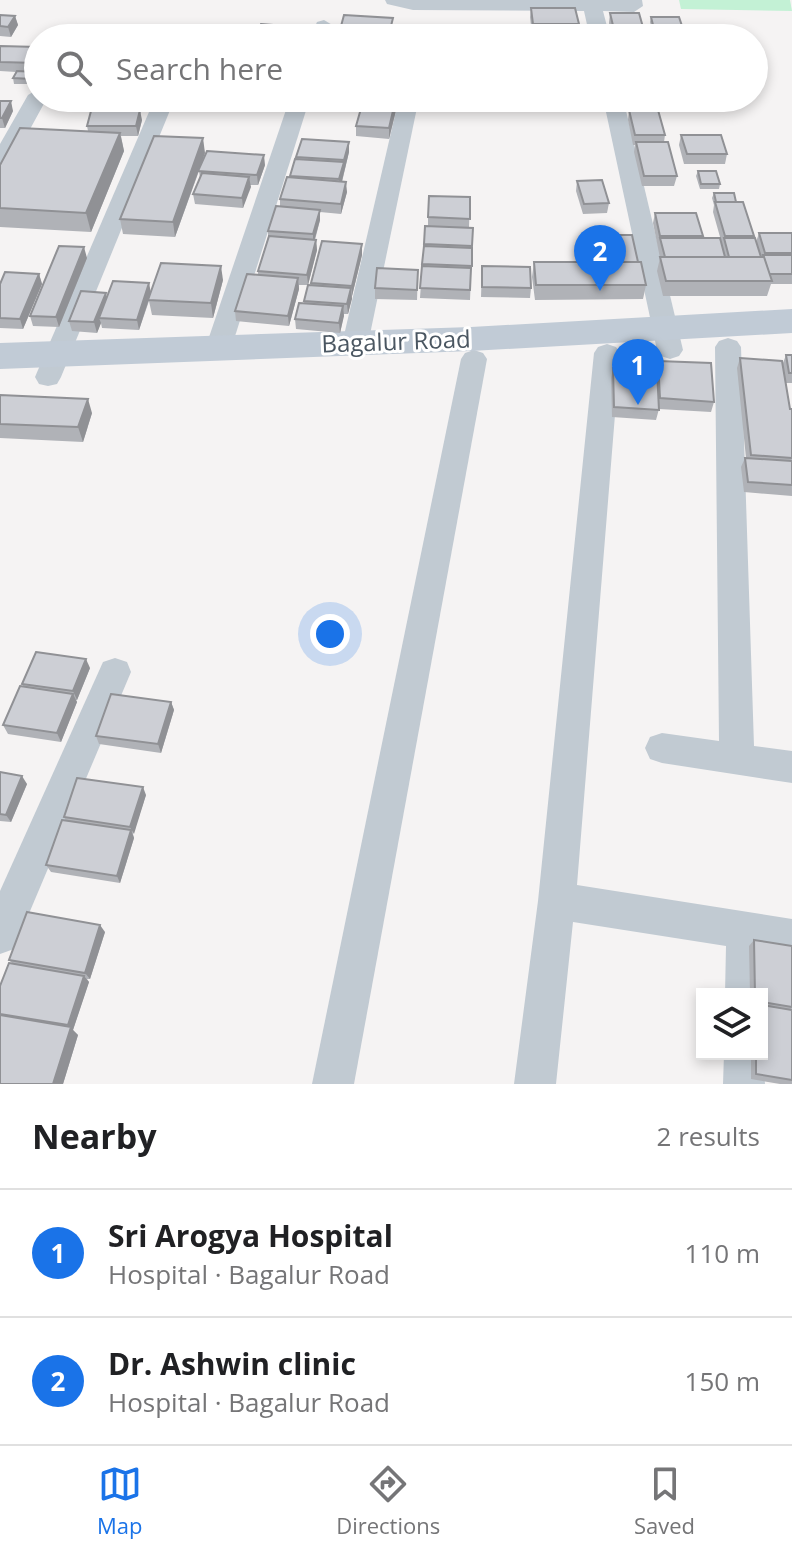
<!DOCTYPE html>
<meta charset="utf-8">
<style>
:root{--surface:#fff;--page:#f6f6f6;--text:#202124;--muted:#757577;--line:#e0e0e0;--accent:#1a73e8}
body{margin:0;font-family:"Open Sans",sans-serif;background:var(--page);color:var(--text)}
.controls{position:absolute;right:24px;bottom:24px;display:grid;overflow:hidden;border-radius:0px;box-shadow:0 4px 12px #0003}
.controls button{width:72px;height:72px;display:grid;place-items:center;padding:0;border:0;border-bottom:2px solid var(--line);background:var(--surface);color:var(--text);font:40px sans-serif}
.you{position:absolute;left:330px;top:634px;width:28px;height:28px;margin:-20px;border:6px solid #fff;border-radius:50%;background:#1a73e8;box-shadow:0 0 0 12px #1a73e833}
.badge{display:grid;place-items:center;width:52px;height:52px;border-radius:50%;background:var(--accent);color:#fff;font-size:26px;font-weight:700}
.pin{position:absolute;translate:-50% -66px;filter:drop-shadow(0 2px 4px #0008)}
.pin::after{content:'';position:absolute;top:42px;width:28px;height:24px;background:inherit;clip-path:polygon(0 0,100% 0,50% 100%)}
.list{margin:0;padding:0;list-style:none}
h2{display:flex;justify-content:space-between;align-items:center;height:104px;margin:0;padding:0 32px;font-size:34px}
h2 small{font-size:26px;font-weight:400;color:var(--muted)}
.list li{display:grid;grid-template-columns:52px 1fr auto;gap:24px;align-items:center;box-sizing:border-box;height:128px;padding:0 32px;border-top:2px solid var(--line)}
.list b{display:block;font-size:30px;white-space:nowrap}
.list p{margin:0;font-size:26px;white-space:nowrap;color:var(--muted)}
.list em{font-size:26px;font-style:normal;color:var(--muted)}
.icon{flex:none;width:44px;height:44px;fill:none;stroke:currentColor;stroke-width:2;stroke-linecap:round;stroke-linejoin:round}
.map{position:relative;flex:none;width:792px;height:1084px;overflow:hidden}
.search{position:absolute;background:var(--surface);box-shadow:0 4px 12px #0003;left:24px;right:24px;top:24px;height:88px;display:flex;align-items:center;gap:20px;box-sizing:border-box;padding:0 28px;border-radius:44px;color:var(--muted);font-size:30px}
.sheet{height:360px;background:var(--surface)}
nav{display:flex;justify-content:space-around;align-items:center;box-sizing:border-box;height:112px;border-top:2px solid var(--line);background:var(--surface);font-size:22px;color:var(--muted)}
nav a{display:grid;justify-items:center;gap:4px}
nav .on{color:var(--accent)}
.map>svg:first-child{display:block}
.green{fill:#c3f1d5}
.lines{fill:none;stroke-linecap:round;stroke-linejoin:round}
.street{fill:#c1cad2;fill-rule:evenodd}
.secondary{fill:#c1cbd6;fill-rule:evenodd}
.wall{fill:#b0b2b7}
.shaded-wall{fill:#909195}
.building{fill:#cdcfd5;stroke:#909195;stroke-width:2}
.labels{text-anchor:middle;stroke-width:6;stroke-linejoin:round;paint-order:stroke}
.street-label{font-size:24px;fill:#4a5661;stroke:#fff}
</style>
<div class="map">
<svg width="792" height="1084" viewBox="0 0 792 1084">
<rect width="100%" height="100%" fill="#f5f3f3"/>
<path class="green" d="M679,0H790L792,11L681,9Z"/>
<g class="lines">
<g class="street">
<path d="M385,0H642L643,6L634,12L603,11L610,38H590L584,11L413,10L387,4Z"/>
<path d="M324,20L334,26L330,38H310L317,22Z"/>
<path d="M38,89V98H47L11,164L0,171V144L28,95Z"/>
<path d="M155,98H175L61,377L57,384L48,386L39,384L35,377Z"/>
<path d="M290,98H310L231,349L227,355L218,358L209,355L205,349Z"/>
<path d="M399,98H419L368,344L364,350L355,353L346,350L342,344Z"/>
<path d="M603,98H623L683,350L679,356L670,359L661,356L657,350Z"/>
<path d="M728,338L737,341L741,347L754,746L792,751V783L662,763L650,759L645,748L650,737L662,733L719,741L715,347L719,341Z"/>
<path d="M607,344L616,347L620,353L577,885L792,919V957L765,952L762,1001V994H725L726,946L573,922L556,1084H514L538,901L594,353L598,347Z"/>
<path d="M474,350L483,353L487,359L354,1084H312L461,359L465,353Z"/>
<path d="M115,658L127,662L131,672L14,949L0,954V891L103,662Z"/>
<path d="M762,1048L765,1084H723L724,1054H762Z"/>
</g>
<path class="secondary" d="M792,309V333L471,351L0,369V343L471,327Z"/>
</g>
<g class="wall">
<path d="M531,8L579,24L577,34H532L530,17Z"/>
<path d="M610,13L646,38H612L609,23Z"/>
<path d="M0,15L15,16L18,25L11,37L0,36Z"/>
<path d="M651,17L683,29L682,31L689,38H655L656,34H653L650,22Z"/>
<path d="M0,46L38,47V73H36L37,77L33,84H14L13,78L16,72L0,71Z"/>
<path d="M399,98L389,139L356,136V126Z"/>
<path d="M629,98H650L653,110L665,135L664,142L677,176L674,186H642L634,152L635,145H633L628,120L629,110H631Z"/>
<path d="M673,98H706L705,99H673Z"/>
<path d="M0,101L13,111L5,128H0Z"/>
<path d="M142,120L138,136H121L124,151L91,232L0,227V165L88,131L87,126Z"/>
<path d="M681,135L727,154L725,164H684L679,145Z"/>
<path d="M349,142V152L342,182L347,192L341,214L320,212V220L315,240H316L317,250L308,285H299V289L289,326L236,321L235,311L258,275V271L268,237V231L280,207V199L290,178L296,157Z"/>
<path d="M205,153L199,169L265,165L258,185H250L243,208L195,204L193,194L200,178L199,171L175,237L123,234L120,219Z"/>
<path d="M698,171L720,184L719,189H700L696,176Z"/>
<path d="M577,181L609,203L607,213L583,214L576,191Z"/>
<path d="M714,193L736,202L756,242L759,233H792V284H771L767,296H663L657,271L660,258L653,223L655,213L703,236L702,238L722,244L713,212L714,205L712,198Z"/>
<path d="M470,197L469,227L473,228L470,300L420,298L425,226H428V217Z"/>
<path d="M601,235L638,262L646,285L643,299L535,300L532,277L534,262H602L599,245Z"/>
<path d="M362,244V255L352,296L348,314H344L340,333L296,329L295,319L304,303L311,283Z"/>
<path d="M87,258L59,327L33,326L30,316Z"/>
<path d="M482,266L531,288L530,298L481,297Z"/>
<path d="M418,270L417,300L375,299V288Z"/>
<path d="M39,274L42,284L23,329L0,328V282Z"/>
<path d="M223,280L213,318L152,315L149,301L139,330L102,328L101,323L97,333L72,331L69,321L107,297L151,292Z"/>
<path d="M786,355H792V383H786L790,409H792V496L744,492L741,467L745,458H746L737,368L740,358L783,363Z"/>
<path d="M658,361L714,402L711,412L659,409L656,420L612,417L611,378L613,368L656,371Z"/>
<path d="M0,395L92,413L83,442L0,438Z"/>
<path d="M90,668L77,700H76L77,702L61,742L8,734L3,725L23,686L22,684Z"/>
<path d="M171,702L174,710L161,753L99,744L96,736Z"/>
<path d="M0,772L27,784L11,822L0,821Z"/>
<path d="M146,795L133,834L134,838L120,883L51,872L46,865L66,821L64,817Z"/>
<path d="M105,932L90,979H87L89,982L73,1030L78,1035L63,1084H0V986L12,963L9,960Z"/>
<path d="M754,940L792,946V1084H780L751,1079V1054H762V994H750L749,946Z"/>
</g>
<g class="shaded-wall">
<path d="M15,16L18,25L11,37L8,27Z"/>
<path d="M36,72L37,77L33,84L32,79Z"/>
<path d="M396,98H399L389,139V128Z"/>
<path d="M11,101L13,111L5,128L2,118Z"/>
<path d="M140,110L142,120L138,136L136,126Z"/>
<path d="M120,133L124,151L91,232L86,213Z"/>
<path d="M203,138L205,153L175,237L173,222Z"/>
<path d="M349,142V152L340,189L339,179Z"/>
<path d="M264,155L265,165L258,185L257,175Z"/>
<path d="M249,177L251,187L243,208L242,198Z"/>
<path d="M346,182L347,192L341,214V204Z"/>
<path d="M320,210V220L313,245V234Z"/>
<path d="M316,240L317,250L308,285L307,275Z"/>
<path d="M362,244V255L352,296V286Z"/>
<path d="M84,247L87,258L59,327L56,317Z"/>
<path d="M221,266L223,280L213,318L211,303Z"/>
<path d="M39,274L42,284L23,329L20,319Z"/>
<path d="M298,278L299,289L289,326L288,316Z"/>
<path d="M149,283L151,293L139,330L137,320Z"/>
<path d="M351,288L352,299L348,314L347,304Z"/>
<path d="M106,293L108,303L99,318L101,323L97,333L94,322Z"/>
<path d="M343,306L344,316L340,333L339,323Z"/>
<path d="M88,399L92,413L83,442L78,427Z"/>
<path d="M86,659L90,668L77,700L73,691Z"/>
<path d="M73,694L77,702L61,742L57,733Z"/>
<path d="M171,702L174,710L161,753L158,744Z"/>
<path d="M22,776L27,784L11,822L6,815Z"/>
<path d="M143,787L146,795L134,834L130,827Z"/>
<path d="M131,830L134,838L120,883L117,876Z"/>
<path d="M100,925L105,932L90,979L85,973Z"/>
<path d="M84,976L89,982L73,1030L78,1035L63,1084H53L71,1028L68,1025Z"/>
</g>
<g class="building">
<path d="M531,8H575L579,24H533Z"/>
<path d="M610,13H639L646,38H616Z"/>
<path d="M0,15L15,16L8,27L0,26Z"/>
<path d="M344,15L393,18L390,30L341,26Z"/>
<path d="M651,17H679L683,29H654Z"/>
<path d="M261,24L309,28L306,38H255Z"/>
<path d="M339,26L391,30L388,38H335Z"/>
<path d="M656,31H687L689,38H658Z"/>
<path d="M0,46L38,47V61L37,63L0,62Z"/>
<path d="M17,71L36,72L32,79L13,78Z"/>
<path d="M364,98H396L389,128L356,126Z"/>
<path d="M630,98H650L653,111H633Z"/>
<path d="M0,101H11L2,118H0Z"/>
<path d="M140,110L136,126H87L91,111Z"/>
<path d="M629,110H658L665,135H635Z"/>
<path d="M20,128L120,133L86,213L0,208V165Z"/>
<path d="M681,135H721L727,154H687Z"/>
<path d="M154,136L203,138L173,222L120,219Z"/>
<path d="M302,139L349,142L344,160L296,157Z"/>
<path d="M636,142H668L677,176H644Z"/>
<path d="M207,151L264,155L257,175L198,171Z"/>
<path d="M295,159L344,162L339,179L290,176Z"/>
<path d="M698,171H716L720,184H701Z"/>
<path d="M202,173L249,177L242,198L193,194Z"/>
<path d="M287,177L346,182L341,204L280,199Z"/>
<path d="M602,180L609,203L584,204L577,181Z"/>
<path d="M714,193H734L736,202H716Z"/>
<path d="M429,196L470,197V219L428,217Z"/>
<path d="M715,202H743L754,236H725Z"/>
<path d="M276,206L320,210L313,234L268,231Z"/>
<path d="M655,213H696L703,236H660Z"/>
<path d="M425,226L473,228L472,246L424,244Z"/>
<path d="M759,233H792V253H765Z"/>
<path d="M601,235H632L638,262H606Z"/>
<path d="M269,236L316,240L307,275L258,271Z"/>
<path d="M660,238H720L725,257H665Z"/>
<path d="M724,238H755L761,257H729Z"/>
<path d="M322,241L362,244L352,286L311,283Z"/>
<path d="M59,246L84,247L56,317L30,316Z"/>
<path d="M424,246L472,248V266L422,264Z"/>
<path d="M763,255H792V274H769Z"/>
<path d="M660,257H764L772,281H666Z"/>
<path d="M534,262H641L646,285H536Z"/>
<path d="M161,263L221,266L211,303L148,300Z"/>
<path d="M422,266L471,268L470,290L420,288Z"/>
<path d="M482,266L530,267L531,288L482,287Z"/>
<path d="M377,268L418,270L417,290L375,288Z"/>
<path d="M5,272L39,274L20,319L0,318V284Z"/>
<path d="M247,274L298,278L288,316L235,311Z"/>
<path d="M113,281L149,283L137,320L99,318Z"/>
<path d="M308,285L351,288L347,304L304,301Z"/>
<path d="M81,291L106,293L94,322L69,321Z"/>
<path d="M299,303L343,306L339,323L295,319Z"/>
<path d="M786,355H792V373H789Z"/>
<path d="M740,358L782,361L790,409H792V458L751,455Z"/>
<path d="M658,361L711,363L714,402L660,398Z"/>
<path d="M613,368L657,371L659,410L614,407Z"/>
<path d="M0,395L88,399L78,427L0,424Z"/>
<path d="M745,458L792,461V485L748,482Z"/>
<path d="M36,652L86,659L73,691L22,684Z"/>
<path d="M20,686L73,694L57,733L3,725Z"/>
<path d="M111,694L171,702L158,744L96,736Z"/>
<path d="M0,772L22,776L6,815L0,814Z"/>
<path d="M77,778L143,787L130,827L64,817Z"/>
<path d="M62,820L131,830L117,876L46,865Z"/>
<path d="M27,912L100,925L85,973L9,960Z"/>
<path d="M754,940L792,946V1007L762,1002V994H755Z"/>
<path d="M9,963L84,976L68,1025L0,1014V986Z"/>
<path d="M762,1005L792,1010V1080L756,1074V1054H762Z"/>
<path d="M0,1015L71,1027L53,1084H0Z"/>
</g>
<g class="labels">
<g class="street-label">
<text transform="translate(396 342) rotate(-2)" y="8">Bagalur Road</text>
</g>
</g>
</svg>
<div class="controls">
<button><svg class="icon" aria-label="layers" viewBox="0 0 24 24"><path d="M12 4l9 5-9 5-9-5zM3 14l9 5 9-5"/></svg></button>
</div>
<div class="you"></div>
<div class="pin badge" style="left:638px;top:405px">1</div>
<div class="pin badge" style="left:600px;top:291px">2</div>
<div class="search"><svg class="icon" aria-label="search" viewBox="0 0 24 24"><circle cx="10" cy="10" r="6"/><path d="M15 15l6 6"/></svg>Search here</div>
</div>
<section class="sheet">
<h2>Nearby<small>2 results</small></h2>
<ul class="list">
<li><span class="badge">1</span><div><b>Sri Arogya Hospital</b><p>Hospital · Bagalur Road</p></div><em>110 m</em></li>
<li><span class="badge">2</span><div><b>Dr. Ashwin clinic</b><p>Hospital · Bagalur Road</p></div><em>150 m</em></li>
</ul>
</section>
<nav>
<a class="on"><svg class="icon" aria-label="map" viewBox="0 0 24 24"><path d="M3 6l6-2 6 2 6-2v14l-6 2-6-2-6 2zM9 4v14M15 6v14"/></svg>Map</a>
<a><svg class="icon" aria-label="directions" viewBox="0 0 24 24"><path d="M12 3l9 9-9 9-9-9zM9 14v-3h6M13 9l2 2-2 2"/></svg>Directions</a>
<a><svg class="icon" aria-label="saved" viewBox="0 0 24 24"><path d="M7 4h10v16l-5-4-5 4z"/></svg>Saved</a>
</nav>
